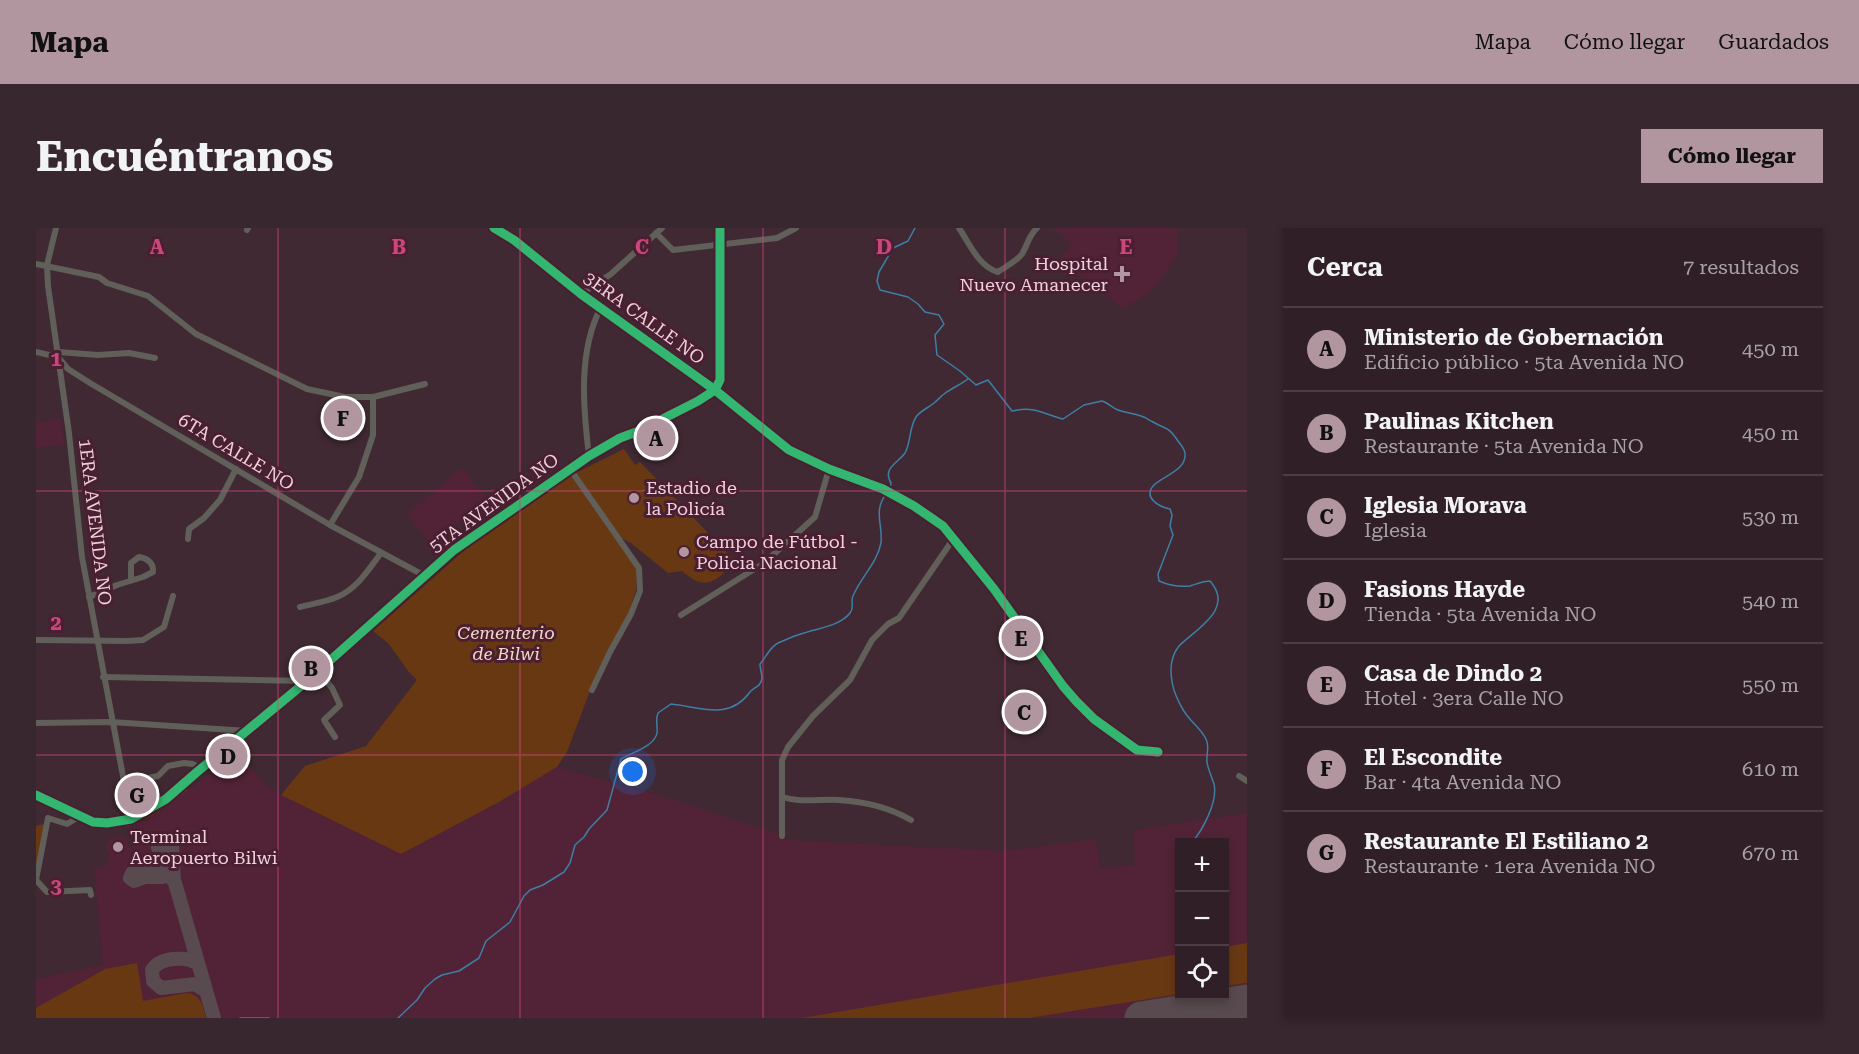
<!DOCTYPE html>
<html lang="es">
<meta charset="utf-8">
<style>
:root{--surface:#301f26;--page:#38272e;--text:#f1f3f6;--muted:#a8a2a7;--line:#4b3d43;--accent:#b196a0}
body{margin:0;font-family:"Roboto Serif",serif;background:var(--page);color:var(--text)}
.controls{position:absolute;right:18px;bottom:18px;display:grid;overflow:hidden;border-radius:0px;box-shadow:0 3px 9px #0003}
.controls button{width:54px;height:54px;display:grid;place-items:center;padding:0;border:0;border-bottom:2px solid var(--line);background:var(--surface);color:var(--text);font:30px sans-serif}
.you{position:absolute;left:597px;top:544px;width:21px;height:21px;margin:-15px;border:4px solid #fff;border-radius:50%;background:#1a73e8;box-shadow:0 0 0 9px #1a73e833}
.badge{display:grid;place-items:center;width:39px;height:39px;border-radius:50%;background:var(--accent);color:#111;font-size:20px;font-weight:700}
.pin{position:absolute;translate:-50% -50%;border:3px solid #fff;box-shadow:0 2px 6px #0006}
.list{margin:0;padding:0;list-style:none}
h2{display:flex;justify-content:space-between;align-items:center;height:78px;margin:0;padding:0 24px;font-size:26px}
h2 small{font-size:20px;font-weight:400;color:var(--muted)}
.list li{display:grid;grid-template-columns:39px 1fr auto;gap:18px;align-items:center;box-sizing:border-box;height:84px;padding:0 24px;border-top:2px solid var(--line)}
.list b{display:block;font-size:22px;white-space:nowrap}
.list p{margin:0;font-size:20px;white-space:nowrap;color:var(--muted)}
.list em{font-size:20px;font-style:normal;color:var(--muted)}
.icon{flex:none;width:33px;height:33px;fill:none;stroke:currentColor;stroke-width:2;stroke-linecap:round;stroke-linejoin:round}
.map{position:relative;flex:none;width:1211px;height:790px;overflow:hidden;border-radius:0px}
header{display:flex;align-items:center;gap:36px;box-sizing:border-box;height:84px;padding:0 30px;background:var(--accent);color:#111}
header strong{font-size:28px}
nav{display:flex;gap:33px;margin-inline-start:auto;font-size:21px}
.intro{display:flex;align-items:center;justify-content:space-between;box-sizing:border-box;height:144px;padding:0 36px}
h1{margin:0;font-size:42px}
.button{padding:15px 27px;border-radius:0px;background:var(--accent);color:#111;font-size:21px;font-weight:700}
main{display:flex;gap:36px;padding:0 36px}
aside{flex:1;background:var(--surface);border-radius:0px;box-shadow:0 3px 9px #0003}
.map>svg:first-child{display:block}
.built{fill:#522336;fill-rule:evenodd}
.green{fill:#683813}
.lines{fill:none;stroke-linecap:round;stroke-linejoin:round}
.stream{stroke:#3d7fa6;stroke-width:1.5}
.taxiway{stroke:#584a4e;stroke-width:14}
.runway{stroke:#584a4e;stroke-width:33}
.minor{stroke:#605f5a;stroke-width:6}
.cycleway-casing{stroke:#4a1f31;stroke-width:13}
.cycleway{stroke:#33b770;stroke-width:9}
.grid{fill:none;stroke:#cd467b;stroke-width:1.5;stroke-opacity:0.55}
.poi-dot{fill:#b196a0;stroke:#4a1f31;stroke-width:2}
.labels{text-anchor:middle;stroke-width:6;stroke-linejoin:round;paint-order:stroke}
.poi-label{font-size:18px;fill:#eed1db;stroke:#4a1f31;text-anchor:start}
.street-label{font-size:18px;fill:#eed1db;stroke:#4a1f31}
.park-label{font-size:18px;font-style:italic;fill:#f2d7c5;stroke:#4a1f31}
.grid-label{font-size:20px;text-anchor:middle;font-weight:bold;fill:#cd467b;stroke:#4a1f31;stroke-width:6;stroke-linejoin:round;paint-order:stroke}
</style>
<header>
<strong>Mapa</strong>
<nav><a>Mapa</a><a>Cómo llegar</a><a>Guardados</a></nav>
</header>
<div class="intro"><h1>Encuéntranos</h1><a class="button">Cómo llegar</a></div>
<main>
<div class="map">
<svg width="1211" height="790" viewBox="0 0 1211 790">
<rect width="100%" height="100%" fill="#402932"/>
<g class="built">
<path d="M1016,0H1141L1142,26L1119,60L1088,81L1023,31L1036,16Z"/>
<path d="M25,191L28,216L0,220V194Z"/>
<path d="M426,240L451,271L396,317L371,286Z"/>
<path d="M202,526L231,557L245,567L365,626L463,574L521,539L635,571L746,608L749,612L969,623L1059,611L1065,640L1099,637L1097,602L1211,585V790H0V751L67,737L58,640L70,638L73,629L69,618L72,616L71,613L85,607L86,610L90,609L94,620L109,615L99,594L116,588ZM1144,614H1188V768H1144Z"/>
</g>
<g class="green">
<path d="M588,221L599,237L604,234L699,333C680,353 671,365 646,343L632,345L595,315L585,310L540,245Z"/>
<path d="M534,245L601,341L600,362L593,384L555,460L531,524L521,539L463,574L365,626L245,567L269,538L330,518L381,452L372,443L353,416L337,403L431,320Z"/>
<path d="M149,559L152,562L116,588L91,598L93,594L114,587Z"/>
<path d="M8,596L0,642V598Z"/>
<path d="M1211,715V755L1189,758V719Z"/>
<path d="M1143,726V766L993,790H766Z"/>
<path d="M101,735L107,773L150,765C165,766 167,777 170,790H0V780L69,741Z"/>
</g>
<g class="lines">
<g class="stream">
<path d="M879,0L872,13L857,20L843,44L841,53L844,62L872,69L882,76L889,84L903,87L908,96L899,107L901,127L924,143L940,157L952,152L976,183C999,178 1005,185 1027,191L1048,177L1066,173C1072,175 1077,180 1082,182C1090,185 1097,185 1105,188C1109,189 1113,192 1117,194C1131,202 1132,198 1142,213C1145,217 1148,220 1149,225C1151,242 1127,248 1118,257C1106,270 1124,279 1134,281L1136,287L1134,298L1137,307L1122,346L1123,353C1132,357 1143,359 1154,358C1161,356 1167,353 1174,353C1199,381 1160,401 1143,418C1135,428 1134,442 1136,453C1137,464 1146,482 1153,490C1159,497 1166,503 1170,511C1174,519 1170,526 1171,534C1172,542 1176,549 1178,556C1182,573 1167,602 1156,614"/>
<path d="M854,263L855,255C846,240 862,235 869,225C875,214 873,200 880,189C884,183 892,180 898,175C902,172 905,168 908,166C916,160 924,157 932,151"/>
<path d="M204,790H233"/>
<path d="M362,790L381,772L389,760L399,751L406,747L423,743L443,730L450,713L474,694L488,668L494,662L507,657L528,644L534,635L539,617L548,609L553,601L571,582L585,531C595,525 619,518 621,505C622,498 619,493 622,485L635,476C665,479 693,493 714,464C718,459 725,459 726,450C726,446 724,441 724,436C730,429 734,419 742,415C749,412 760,407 768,405C782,400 804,398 814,385C819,379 814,374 817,368C825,349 841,335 845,315C847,297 837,283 850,266"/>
</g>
<g class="taxiway">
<path d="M136,632L122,620L123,614L131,611L136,614L138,653"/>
<path d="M130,642L115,638L114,635L121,630C127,638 133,646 139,655L178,790"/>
<path d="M121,646L107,640L96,645L94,650L98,653L109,649H127"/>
<path d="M161,735C149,728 124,729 116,742L117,753L125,760L159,756L170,763"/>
</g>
<path class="runway" d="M1105,790L1211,773"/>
<g class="minor">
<path d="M20,0L11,37L12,58L33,205L46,329L95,591"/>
<path d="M458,0L478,12L545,66L679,162L753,222L793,241L847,261L878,278L907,298L958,361L1027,458L1040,473L1058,491L1101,522L1122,524"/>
<path d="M923,0C933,15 943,39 962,44C970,38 980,34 986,26C992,16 992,9 1001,0"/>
<path d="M211,2L212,0"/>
<path d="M620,5L637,22L741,10L760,0"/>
<path d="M0,36L63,49L71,55L112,68L160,106L271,161L309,169H337V207L323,249L294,297"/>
<path d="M545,66L575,46L626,0"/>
<path d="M0,124L22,129L32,141L54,155L294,297L389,348"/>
<path d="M22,124L62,127L93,125L119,130"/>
<path d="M337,169L389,156"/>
<path d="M553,228C547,179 542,123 565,79"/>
<path d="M534,241L603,340L604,363L595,386L574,424L556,462"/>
<path d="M152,311L153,301L168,290L184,272L200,241"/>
<path d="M53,369L81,357L107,349L117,344C118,335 111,330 103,329L95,335V352"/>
<path d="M264,379C276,376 289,374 301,369C321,361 333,341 345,325"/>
<path d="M645,387L728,335L779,289L793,241"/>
<path d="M0,412L91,413L107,412L128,399L137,368"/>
<path d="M283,444L296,460L304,477L288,492L299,509"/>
<path d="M67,449L271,453"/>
<path d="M0,495L75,494L212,503"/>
<path d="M1203,548L1211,553"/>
<path d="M88,555L122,548L132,538L148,535L157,536L165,541"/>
<path d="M0,567L57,594L71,595L95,591L130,571L161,544L271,453L418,322L553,228L584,210L603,203L662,173L679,162L684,152V0"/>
<path d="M746,569C765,575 783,571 803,572C830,574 852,579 875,592"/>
<path d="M44,588L31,596L12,590L0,652L11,664L54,662L55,667"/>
<path d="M746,608V532L752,519L777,488L814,452L836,412L852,396L863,390L918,310"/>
</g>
<defs>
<g id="cycleway">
<path d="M458,0L478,12L545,66L679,162L753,222L793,241L847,261L878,278L907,298L958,361L1027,458L1040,473L1058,491L1101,522L1122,524"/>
<path d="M0,567L57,594L71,595L95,591L130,571L161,544L271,453L418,322L553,228L584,210L603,203L662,173L679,162L684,152V0"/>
</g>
</defs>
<use href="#cycleway" class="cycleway-casing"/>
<use href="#cycleway" class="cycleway"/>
</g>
<path class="grid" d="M242,0V790M484,0V790M727,0V790M969,0V790M0,263H1211M0,527H1211"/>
<g class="poi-dot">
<path d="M1083 37h6v6h6v6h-6v6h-6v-6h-6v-6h6z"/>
<circle cx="598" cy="270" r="6"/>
<circle cx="648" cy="324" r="6"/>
<circle cx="82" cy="619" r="6"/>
</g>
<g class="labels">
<g class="poi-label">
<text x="1072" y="42" text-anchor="end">Hospital<tspan x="1072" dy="21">Nuevo Amanecer</tspan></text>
<text x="610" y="266">Estadio de<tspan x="610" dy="21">la Policía</tspan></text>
<text x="660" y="320">Campo de Fútbol -<tspan x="660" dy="21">Policia Nacional</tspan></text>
<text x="94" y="615">Terminal<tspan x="94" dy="21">Aeropuerto Bilwi</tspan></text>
</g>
<g class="street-label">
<text transform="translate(608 90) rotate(36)" y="6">3ERA CALLE NO</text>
<text transform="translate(200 224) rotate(31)" y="6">6TA CALLE NO</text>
<text transform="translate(458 275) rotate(-36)" y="6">5TA AVENIDA NO</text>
<text transform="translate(59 294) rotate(83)" y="6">1ERA AVENIDA NO</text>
</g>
<g class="park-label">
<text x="470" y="411">Cementerio<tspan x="470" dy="21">de Bilwi</tspan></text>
</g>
</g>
<g class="grid-label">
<text x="121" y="26">A</text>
<text x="363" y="26">B</text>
<text x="606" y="26">C</text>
<text x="848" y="26">D</text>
<text x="1090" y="26">E</text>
<text x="20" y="138">1</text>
<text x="20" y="402">2</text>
<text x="20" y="665">3</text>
</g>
</svg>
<div class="controls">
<button>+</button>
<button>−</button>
<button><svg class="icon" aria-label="locate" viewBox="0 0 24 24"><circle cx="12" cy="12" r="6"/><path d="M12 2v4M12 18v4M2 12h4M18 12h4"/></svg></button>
</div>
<div class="you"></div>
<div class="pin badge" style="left:620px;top:210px">A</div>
<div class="pin badge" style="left:275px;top:440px">B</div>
<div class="pin badge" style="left:988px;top:484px">C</div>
<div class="pin badge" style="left:192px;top:528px">D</div>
<div class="pin badge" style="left:985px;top:410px">E</div>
<div class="pin badge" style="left:307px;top:190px">F</div>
<div class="pin badge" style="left:101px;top:567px">G</div>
</div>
<aside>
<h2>Cerca<small>7 resultados</small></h2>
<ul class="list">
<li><span class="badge">A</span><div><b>Ministerio de Gobernación</b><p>Edificio público · 5ta Avenida NO</p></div><em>450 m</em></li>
<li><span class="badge">B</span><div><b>Paulinas Kitchen</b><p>Restaurante · 5ta Avenida NO</p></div><em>450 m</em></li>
<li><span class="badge">C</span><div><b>Iglesia Morava</b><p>Iglesia</p></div><em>530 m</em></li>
<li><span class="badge">D</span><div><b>Fasions Hayde</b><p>Tienda · 5ta Avenida NO</p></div><em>540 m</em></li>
<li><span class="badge">E</span><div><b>Casa de Dindo 2</b><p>Hotel · 3era Calle NO</p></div><em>550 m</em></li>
<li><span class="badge">F</span><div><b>El Escondite</b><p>Bar · 4ta Avenida NO</p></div><em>610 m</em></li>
<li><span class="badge">G</span><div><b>Restaurante El Estiliano 2</b><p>Restaurante · 1era Avenida NO</p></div><em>670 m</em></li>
</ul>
</aside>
</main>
